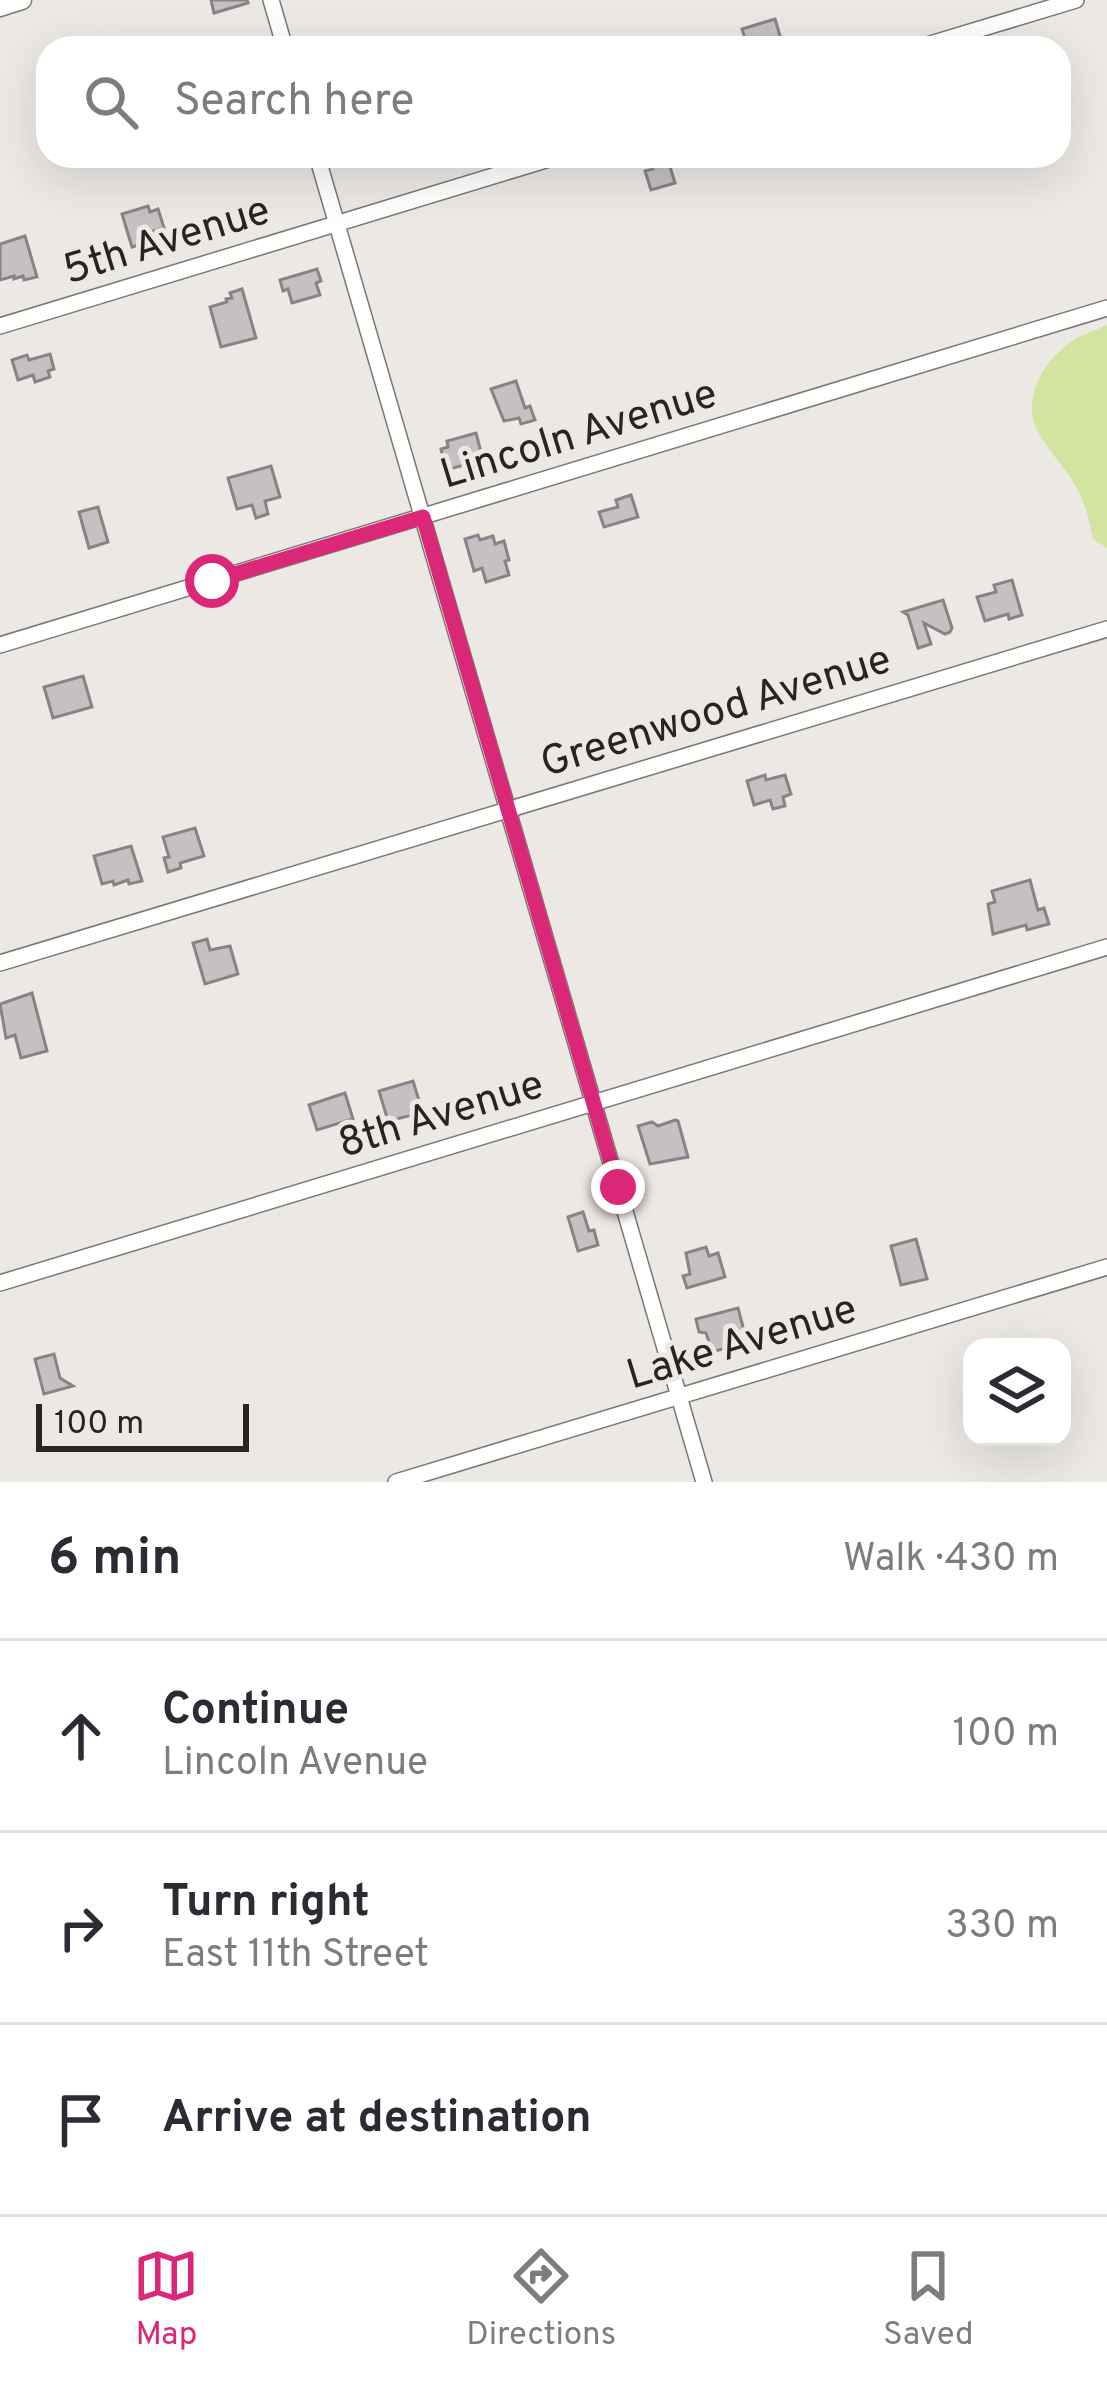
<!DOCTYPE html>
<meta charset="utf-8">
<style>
:root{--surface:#fff;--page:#f2f2f3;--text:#2b2b33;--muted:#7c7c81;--line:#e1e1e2;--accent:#db2777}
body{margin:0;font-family:Overpass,sans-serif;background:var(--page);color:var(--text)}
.controls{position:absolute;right:36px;bottom:36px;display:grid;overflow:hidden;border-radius:24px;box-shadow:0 12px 48px #0002}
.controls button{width:108px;height:108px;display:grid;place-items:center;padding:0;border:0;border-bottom:3px solid var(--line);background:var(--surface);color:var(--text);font:60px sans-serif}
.scale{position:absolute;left:36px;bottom:30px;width:213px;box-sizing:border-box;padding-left:12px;border:6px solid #262523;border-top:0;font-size:33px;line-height:42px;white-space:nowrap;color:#262523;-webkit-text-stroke:9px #ece8e4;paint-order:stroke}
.stop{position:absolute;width:36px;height:36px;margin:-27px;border:9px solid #db2777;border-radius:50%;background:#fff}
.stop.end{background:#db2777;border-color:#fff;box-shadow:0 3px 12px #0008}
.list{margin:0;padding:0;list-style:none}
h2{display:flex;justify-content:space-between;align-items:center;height:156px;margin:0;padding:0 48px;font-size:51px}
h2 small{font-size:39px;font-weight:400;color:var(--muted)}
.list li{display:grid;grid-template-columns:78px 1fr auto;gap:36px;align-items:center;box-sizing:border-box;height:192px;padding:0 48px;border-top:3px solid var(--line)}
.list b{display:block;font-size:45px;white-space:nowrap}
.list p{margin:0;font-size:39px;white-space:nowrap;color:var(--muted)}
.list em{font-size:39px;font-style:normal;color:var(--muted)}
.icon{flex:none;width:66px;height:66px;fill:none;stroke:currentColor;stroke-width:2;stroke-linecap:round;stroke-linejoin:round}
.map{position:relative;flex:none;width:1107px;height:1482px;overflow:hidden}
.search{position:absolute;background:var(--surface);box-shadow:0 12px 48px #0002;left:36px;right:36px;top:36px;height:132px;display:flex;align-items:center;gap:30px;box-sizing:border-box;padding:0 42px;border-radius:36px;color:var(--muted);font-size:45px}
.sheet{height:732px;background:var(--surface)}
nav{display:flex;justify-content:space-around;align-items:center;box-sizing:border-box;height:168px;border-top:3px solid var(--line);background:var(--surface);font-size:33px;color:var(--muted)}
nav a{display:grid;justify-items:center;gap:6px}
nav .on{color:var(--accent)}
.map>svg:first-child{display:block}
.green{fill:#d3e4a0}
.building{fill:#c6c0c3;stroke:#888386;stroke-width:3}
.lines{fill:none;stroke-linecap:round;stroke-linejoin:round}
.minor-casing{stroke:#7b7773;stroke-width:18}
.tertiary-casing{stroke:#7b7773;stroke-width:21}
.minor{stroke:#fff;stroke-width:15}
.tertiary{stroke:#fff;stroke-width:18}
.route{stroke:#db2777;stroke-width:15}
.labels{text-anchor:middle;stroke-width:10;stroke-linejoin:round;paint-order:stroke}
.street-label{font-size:42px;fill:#262523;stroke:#ece8e4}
</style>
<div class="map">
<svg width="1107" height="1482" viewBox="0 0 1107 1482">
<rect width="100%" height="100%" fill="#ece8e4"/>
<path class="green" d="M1107,325V548L1093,539C1089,517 1083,495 1070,477C1059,461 1046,447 1037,430C1020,395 1049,352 1081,336C1089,332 1099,329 1107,325Z"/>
<g class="building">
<path d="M211,0H247L248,3L214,13Z"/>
<path d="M775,19L781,39L767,44L769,48H748L742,29Z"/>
<path d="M668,160L675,183L651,190L645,171L653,169L652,164Z"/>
<path d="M148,206L150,212L158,209L164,228L147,233L142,236L145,243L132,247L122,214Z"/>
<path d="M25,236L37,277L24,280L23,276L14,279V276L0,280V244Z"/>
<path d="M317,269L321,281L316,283L320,295L292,303L288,289L283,291L280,280Z"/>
<path d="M242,289L256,338L221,347L210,307L227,302L226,299L232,298L230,293Z"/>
<path d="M50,354L54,369L48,371L50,377L35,382L33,375L18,380L12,360L27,355L29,360Z"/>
<path d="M516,381L525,408L530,406L535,420L521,424L519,418L504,421L491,389Z"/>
<path d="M476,433L483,460L446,470L441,449L448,447L447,441Z"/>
<path d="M271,466L280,497L265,501L268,514L256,518L252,505L237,509L228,478Z"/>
<path d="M631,495L638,517L604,527L599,512L618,507L616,500Z"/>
<path d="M98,507L108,542L89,548L79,512Z"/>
<path d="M478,535L480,540L493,536L495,544L504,541L509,560L505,561L509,575L486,582L482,568L474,571L465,539Z"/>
<path d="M1012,580L1022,615L1009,619L1008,614L985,621L977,597L996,592L994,585Z"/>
<path d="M943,600L952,628L950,632L945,634L924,623L931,644L918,648L908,615L903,612Z"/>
<path d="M83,676L92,707L53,718L44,687Z"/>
<path d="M765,775L766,780L785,775L791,794L783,797L785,806L773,809L770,800L754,805L747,781Z"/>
<path d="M195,828L204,856L180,863L181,868L168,872L164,858L169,857L163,837Z"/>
<path d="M131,846L142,881L129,884L128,880L114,885L113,881L102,884L94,856Z"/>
<path d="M1030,880L1038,910L1044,908L1049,924L1027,930L1026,925L993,934L988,904L995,902L992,891Z"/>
<path d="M207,939L210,950L230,946L238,974L205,984L193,943Z"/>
<path d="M32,993L47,1051L21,1058L15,1035L6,1038L0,1004Z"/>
<path d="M413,1081L421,1107L411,1110L413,1115L388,1121L379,1091Z"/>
<path d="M345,1093L353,1119L317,1130L309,1105Z"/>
<path d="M675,1120L678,1121L688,1157L650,1164L638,1126L652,1122L658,1126Z"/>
<path d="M583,1212L589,1231L594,1230L598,1245L578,1251L568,1217Z"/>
<path d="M916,1239L927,1279L901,1285L891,1246Z"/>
<path d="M706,1247L709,1256L718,1253L725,1277L687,1288L683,1276L690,1274L686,1253Z"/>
<path d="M738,1308L747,1342L712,1352L706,1333L699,1332L696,1319Z"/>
<path d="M54,1354L60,1378L73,1386L44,1394L35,1359Z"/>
</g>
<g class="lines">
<defs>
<g id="minor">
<path d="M271,0L285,48"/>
<path d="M917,48L1076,0"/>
<path d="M317,156L704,1482"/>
<path d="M0,326L559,156"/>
<path d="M0,645L1107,308"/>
<path d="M0,963L1107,629"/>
<path d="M0,1283L1107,947"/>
<path d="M396,1482L1107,1267"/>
</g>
<path id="tertiary" d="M0,7L22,0"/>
</defs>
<use href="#minor" class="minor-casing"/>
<use href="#tertiary" class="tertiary-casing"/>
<use href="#minor" class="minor"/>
<use href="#tertiary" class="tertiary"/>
</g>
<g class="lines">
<path class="route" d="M212,581L423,517L618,1187"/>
</g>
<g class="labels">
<g class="street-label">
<text transform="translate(166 238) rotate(-17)" y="15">5th Avenue</text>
<text transform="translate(578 432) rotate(-17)" y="15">Lincoln Avenue</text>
<text transform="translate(715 709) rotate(-17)" y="15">Greenwood Avenue</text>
<text transform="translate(440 1112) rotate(-17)" y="15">8th Avenue</text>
<text transform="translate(741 1340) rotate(-17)" y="15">Lake Avenue</text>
</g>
</g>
</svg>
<div class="controls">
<button><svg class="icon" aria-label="layers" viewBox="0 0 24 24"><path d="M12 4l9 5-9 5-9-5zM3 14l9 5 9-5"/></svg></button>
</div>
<div class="scale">100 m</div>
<div class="stop" style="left:212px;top:581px"></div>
<div class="stop end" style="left:618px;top:1187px"></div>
<div class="search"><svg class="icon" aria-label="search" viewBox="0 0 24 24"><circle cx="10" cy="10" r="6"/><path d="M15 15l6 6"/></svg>Search here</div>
</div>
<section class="sheet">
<h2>6 min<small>Walk · 430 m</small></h2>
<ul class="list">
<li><svg class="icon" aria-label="ahead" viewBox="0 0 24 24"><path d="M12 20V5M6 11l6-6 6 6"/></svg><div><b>Continue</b><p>Lincoln Avenue</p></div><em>100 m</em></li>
<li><svg class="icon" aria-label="right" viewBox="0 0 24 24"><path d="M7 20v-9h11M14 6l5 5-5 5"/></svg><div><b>Turn right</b><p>East 11th Street</p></div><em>330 m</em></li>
<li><svg class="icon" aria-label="arrive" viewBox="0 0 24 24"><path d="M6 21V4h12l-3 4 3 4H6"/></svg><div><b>Arrive at destination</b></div></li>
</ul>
</section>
<nav>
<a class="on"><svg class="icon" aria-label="map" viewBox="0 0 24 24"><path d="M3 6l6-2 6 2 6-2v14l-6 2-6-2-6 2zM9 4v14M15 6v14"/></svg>Map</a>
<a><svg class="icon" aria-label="directions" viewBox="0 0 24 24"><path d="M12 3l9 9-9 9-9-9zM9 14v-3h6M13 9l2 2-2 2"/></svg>Directions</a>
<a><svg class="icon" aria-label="saved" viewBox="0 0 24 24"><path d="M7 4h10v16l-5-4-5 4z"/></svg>Saved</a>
</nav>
